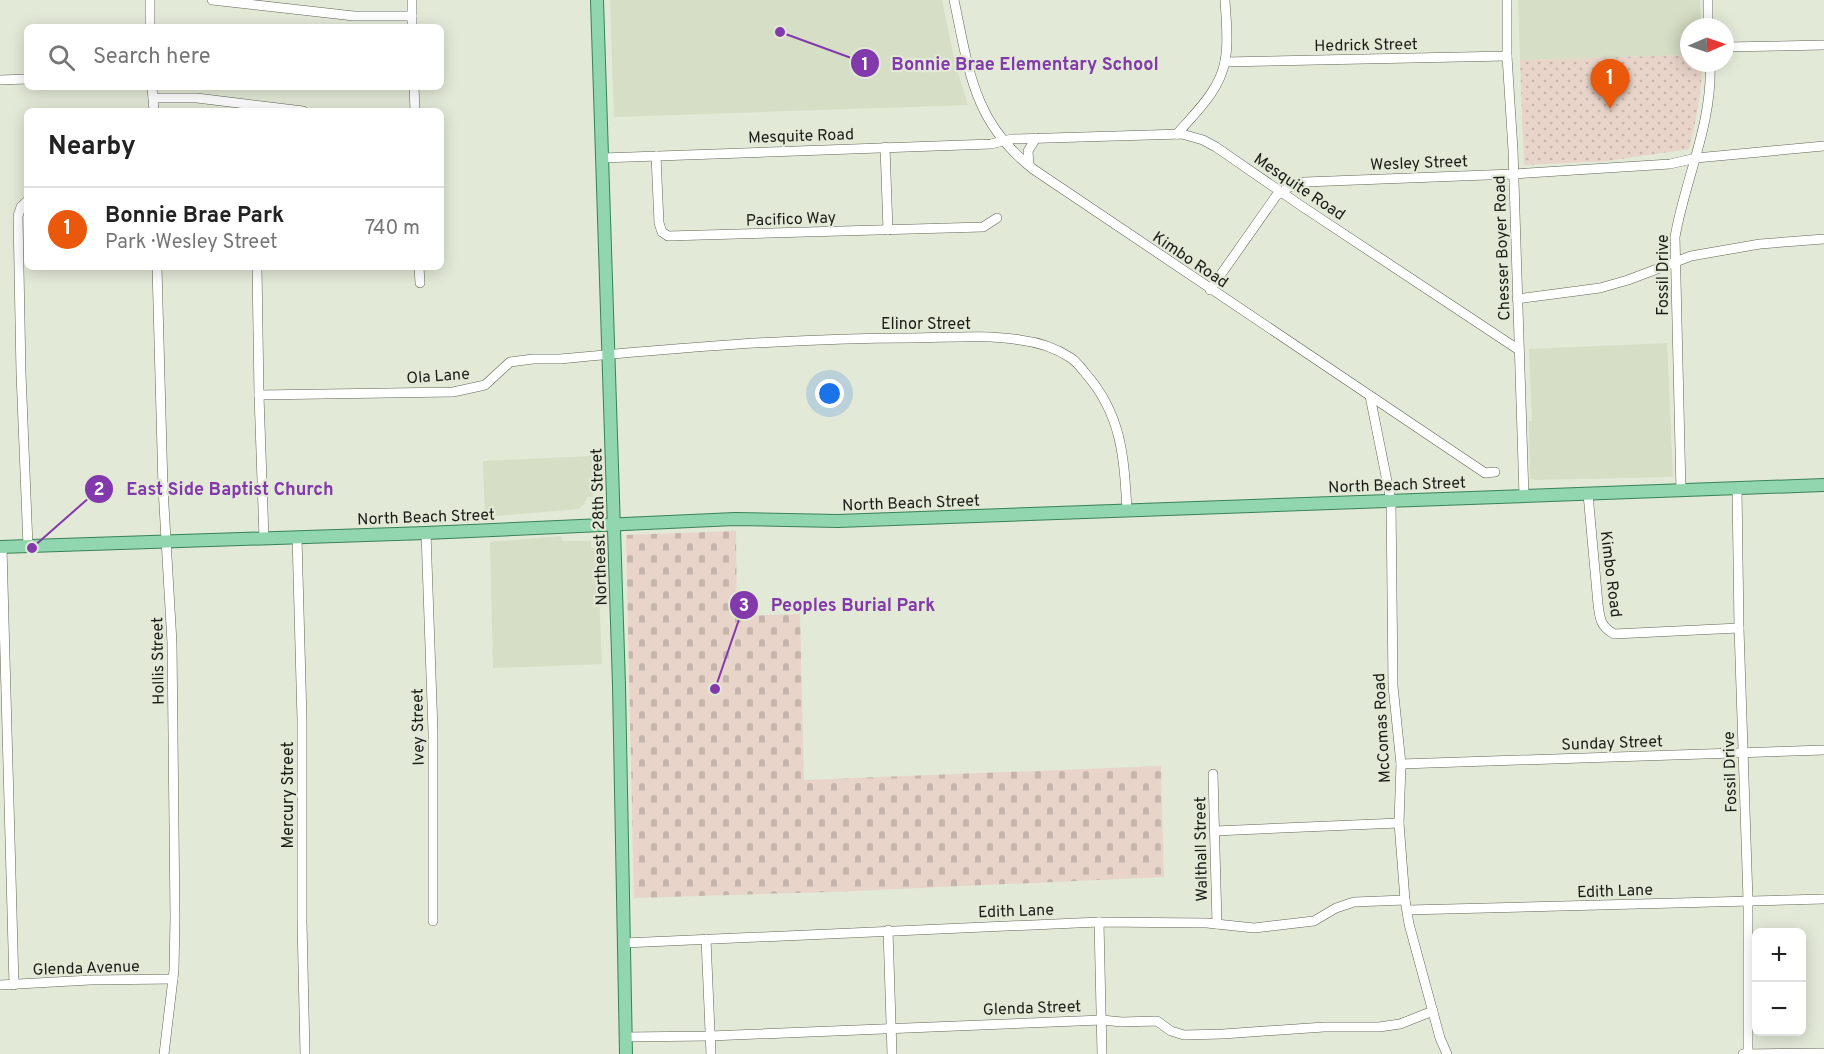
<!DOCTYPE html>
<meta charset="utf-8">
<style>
:root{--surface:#fff;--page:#f2f2f2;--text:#222;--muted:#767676;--line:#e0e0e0;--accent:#ea580c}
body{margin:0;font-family:Overpass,sans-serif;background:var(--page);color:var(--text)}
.controls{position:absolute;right:18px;bottom:18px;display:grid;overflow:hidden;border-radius:9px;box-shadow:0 3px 15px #0003}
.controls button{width:54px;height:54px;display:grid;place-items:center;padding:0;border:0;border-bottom:2px solid var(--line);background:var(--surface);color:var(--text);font:30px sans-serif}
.compass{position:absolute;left:1680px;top:18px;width:54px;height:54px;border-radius:50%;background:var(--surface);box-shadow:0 3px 15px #0003;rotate:88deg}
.you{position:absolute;left:830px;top:394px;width:21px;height:21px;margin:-15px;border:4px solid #fff;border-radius:50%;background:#1a73e8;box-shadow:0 0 0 9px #1a73e833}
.badge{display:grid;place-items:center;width:39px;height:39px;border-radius:50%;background:var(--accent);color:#fff;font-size:20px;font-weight:700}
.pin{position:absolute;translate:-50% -50px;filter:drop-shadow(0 2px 3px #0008)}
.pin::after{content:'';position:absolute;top:32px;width:21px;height:18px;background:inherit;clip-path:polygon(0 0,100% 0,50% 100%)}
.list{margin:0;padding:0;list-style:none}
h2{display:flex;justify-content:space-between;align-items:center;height:78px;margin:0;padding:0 24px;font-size:26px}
h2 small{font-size:20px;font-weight:400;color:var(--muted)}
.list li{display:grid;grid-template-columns:39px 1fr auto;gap:18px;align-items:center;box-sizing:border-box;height:84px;padding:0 24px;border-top:2px solid var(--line)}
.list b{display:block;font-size:22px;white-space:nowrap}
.list p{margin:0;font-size:20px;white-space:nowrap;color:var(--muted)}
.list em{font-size:20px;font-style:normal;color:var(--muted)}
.icon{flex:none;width:33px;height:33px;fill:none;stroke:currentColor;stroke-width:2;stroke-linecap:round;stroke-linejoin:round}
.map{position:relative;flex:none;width:1824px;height:1054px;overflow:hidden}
.search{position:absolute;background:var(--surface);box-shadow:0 3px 15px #0003;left:24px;top:24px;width:420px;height:66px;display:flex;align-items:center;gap:15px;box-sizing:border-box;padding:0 21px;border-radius:9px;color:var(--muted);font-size:22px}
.panel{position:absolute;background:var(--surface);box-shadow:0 3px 15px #0003;left:24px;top:108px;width:420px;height:162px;border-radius:9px}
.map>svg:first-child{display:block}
.built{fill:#d6dec5}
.grass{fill:url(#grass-dots)}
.cemetery{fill:url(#cemetery-stones)}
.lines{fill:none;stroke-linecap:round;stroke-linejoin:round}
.minor-casing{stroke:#606555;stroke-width:10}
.major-casing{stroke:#378356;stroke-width:14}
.minor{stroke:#fff;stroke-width:9}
.major{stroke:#91d6ae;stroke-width:12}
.labels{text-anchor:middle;stroke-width:4.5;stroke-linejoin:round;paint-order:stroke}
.street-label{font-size:16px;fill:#1a1c16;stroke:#e3e9d7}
.leader{fill:none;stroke:#8139ac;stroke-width:2}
.callout-dot{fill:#8139ac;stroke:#e3e9d7;stroke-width:2}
.mark-label{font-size:18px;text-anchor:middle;font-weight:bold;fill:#fff}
.callout-label{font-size:18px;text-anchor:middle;font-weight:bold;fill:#8139ac;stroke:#e3e9d7;stroke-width:4.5;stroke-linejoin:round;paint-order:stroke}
</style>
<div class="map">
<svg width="1824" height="1054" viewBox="0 0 1824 1054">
<defs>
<pattern id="grass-dots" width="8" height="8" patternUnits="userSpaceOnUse" patternTransform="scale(1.5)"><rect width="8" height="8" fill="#e8d4c9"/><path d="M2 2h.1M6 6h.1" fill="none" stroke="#c6b5ac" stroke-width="1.8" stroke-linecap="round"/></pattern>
<pattern id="cemetery-stones" width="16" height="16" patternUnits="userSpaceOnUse" patternTransform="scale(1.5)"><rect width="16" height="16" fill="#e8d4c9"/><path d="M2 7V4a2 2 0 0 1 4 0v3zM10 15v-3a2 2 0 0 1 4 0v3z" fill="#c6b5ac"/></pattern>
</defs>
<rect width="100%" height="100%" fill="#e3e9d7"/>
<g class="built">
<path d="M610,0H942L955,63L968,105L614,117Z"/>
<path d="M1518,0H1700L1701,27H1689V55L1520,60Z"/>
<path d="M1667,343L1673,477L1535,480L1530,478L1529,421H1532L1529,349Z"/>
<path d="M592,456L593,497H587L585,503L579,509L485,517L483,461Z"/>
<path d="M561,536L562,541H591V548H597L602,664L493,668L490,542Z"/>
</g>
<path class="grass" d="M1689,55V63H1702C1702,92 1696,121 1689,149L1607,161L1524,165L1520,60Z"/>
<path class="cemetery" d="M736,531L737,616L800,614L804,780L1161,766L1164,877L831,892L634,898L626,535Z"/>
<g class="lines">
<defs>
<g id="minor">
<path d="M150,0V27"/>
<path d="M212,0L354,16H412"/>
<path d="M412,0V27"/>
<path d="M954,0C969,70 973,122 1033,169L1485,473L1495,472"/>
<path d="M1507,0V56L1513,150L1524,496"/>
<path d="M1708,0V27"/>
<path d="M1725,47L1824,45"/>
<path d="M1225,62L1507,56"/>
<path d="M0,80L27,79"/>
<path d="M152,87L154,111"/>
<path d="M414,87L415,111"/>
<path d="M153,98H197L303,111"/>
<path d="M1177,134C1196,112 1220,90 1225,61C1229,41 1226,20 1225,0"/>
<path d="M885,147L888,230"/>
<path d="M656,156L659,223L662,232L668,236L983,227L997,218"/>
<path d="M602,158L991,144L1012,139L1182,134L1203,140L1216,147L1300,205L1519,350"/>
<path d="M1029,165L1028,151L1036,138"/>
<path d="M27,201L21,207L18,216L21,373L28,546"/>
<path d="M157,267L163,488L172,643L175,918L174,970L164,1054"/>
<path d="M257,267L259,395L264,538"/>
<path d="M419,267L420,283"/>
<path d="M1210,290L1276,196L1289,187L1305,182L1513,174L1670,164L1696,158L1824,146"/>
<path d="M1517,299L1600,288L1628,280L1691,256L1760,244L1824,239"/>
<path d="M259,395L453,392L485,385L510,362L533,359H560C676,348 794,338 910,338C946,338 984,334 1020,340C1037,342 1056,348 1071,358C1077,362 1082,369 1086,374C1122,415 1124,458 1127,510"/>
<path d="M1370,396L1391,501L1393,686L1401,764L1399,823L1405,900L1409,924L1440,1038L1447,1054"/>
<path d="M1737,488L1739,628L1748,900V1054"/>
<path d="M1681,491L1675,237C1685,179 1713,123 1710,63"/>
<path d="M1588,494L1598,604C1600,619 1600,626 1614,634L1739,628"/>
<path d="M426,533L433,732V921"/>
<path d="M297,537L302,720V922L305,1054"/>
<path d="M2,547L14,985"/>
<path d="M1401,764L1824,750"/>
<path d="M1213,774L1217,924"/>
<path d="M1215,831L1399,823"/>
<path d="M1408,910L1824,899"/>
<path d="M1099,922L1102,1054"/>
<path d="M888,930L892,1054"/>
<path d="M706,939L711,1054"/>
<path d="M624,943L1099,922L1207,923L1254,928L1314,921L1336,908L1354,902L1405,900"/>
<path d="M0,985L90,980L173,979"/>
<path d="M625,1037L710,1036L1102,1020L1122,1022L1157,1021L1171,1031L1184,1035L1223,1034L1324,1027H1379L1400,1024L1433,1011"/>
<path d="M1743,1054L1824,1053"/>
</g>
<g id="major">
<path d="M597,0L619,685L626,1054"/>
<path d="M0,547L426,533L735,519L838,521L1824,485"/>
</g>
</defs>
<use href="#minor" class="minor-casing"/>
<use href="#major" class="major-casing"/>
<use href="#minor" class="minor"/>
<use href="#major" class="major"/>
</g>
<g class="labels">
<g class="street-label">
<text transform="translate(1366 44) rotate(-1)" y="6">Hedrick Street</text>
<text transform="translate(801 135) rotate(-2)" y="6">Mesquite Road</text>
<text transform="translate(1419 162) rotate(-2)" y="6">Wesley Street</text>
<text transform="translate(1300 186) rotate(34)" y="6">Mesquite Road</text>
<text transform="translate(791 218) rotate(-2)" y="6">Pacifico Way</text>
<text transform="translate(1501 248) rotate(-92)" y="6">Chesser Boyer Road</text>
<text transform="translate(1191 259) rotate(34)" y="6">Kimbo Road</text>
<text transform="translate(1662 275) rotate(-90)" y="6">Fossil Drive</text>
<text x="926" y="329">Elinor Street</text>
<text transform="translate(438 375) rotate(-4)" y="6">Ola Lane</text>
<text transform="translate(1397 484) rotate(-2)" y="6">North Beach Street</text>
<text transform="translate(911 502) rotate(-2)" y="6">North Beach Street</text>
<text transform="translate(426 516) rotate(-2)" y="6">North Beach Street</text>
<text transform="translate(598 527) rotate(-92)" y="6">Northeast 28th Street</text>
<text transform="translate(1612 574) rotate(83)" y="6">Kimbo Road</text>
<text transform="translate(157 661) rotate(-91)" y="6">Hollis Street</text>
<text transform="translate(417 727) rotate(-91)" y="6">Ivey Street</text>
<text transform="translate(1381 728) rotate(-93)" y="6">McComas Road</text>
<text transform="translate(1612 742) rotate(-2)" y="6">Sunday Street</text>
<text transform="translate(1729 772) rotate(-92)" y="6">Fossil Drive</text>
<text transform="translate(287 795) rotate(-90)" y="6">Mercury Street</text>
<text transform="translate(1200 849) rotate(-91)" y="6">Walthall Street</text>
<text transform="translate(1615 890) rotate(-2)" y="6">Edith Lane</text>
<text transform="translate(1016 910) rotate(-2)" y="6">Edith Lane</text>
<text transform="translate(86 967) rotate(-2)" y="6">Glenda Avenue</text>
<text transform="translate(1032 1007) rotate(-2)" y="6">Glenda Street</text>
</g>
</g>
<path class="leader" d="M780 32L865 63M32 548L99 489M715 689L744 605"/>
<g class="callout-dot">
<circle cx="780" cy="32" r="6"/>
<circle cx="32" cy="548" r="6"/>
<circle cx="715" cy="689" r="6"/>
<circle cx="865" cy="63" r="15"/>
<circle cx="99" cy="489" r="15"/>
<circle cx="744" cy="605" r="15"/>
</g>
<g class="mark-label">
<text x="865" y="70">1</text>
<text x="99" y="495">2</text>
<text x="744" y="611">3</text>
</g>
<g class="callout-label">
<text x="1025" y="70">Bonnie Brae Elementary School</text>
<text x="230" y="495">East Side Baptist Church</text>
<text x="853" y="611">Peoples Burial Park</text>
</g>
</svg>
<div class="controls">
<button>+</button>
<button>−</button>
</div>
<svg class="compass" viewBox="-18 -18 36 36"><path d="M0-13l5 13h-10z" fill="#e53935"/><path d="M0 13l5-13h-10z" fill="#767676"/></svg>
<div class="you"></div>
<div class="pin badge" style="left:1610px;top:109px">1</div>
<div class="search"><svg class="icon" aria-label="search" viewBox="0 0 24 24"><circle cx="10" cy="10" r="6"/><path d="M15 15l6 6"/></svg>Search here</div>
<section class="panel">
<h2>Nearby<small></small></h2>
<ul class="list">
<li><span class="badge">1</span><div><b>Bonnie Brae Park</b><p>Park · Wesley Street</p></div><em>740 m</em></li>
</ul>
</section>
</div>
